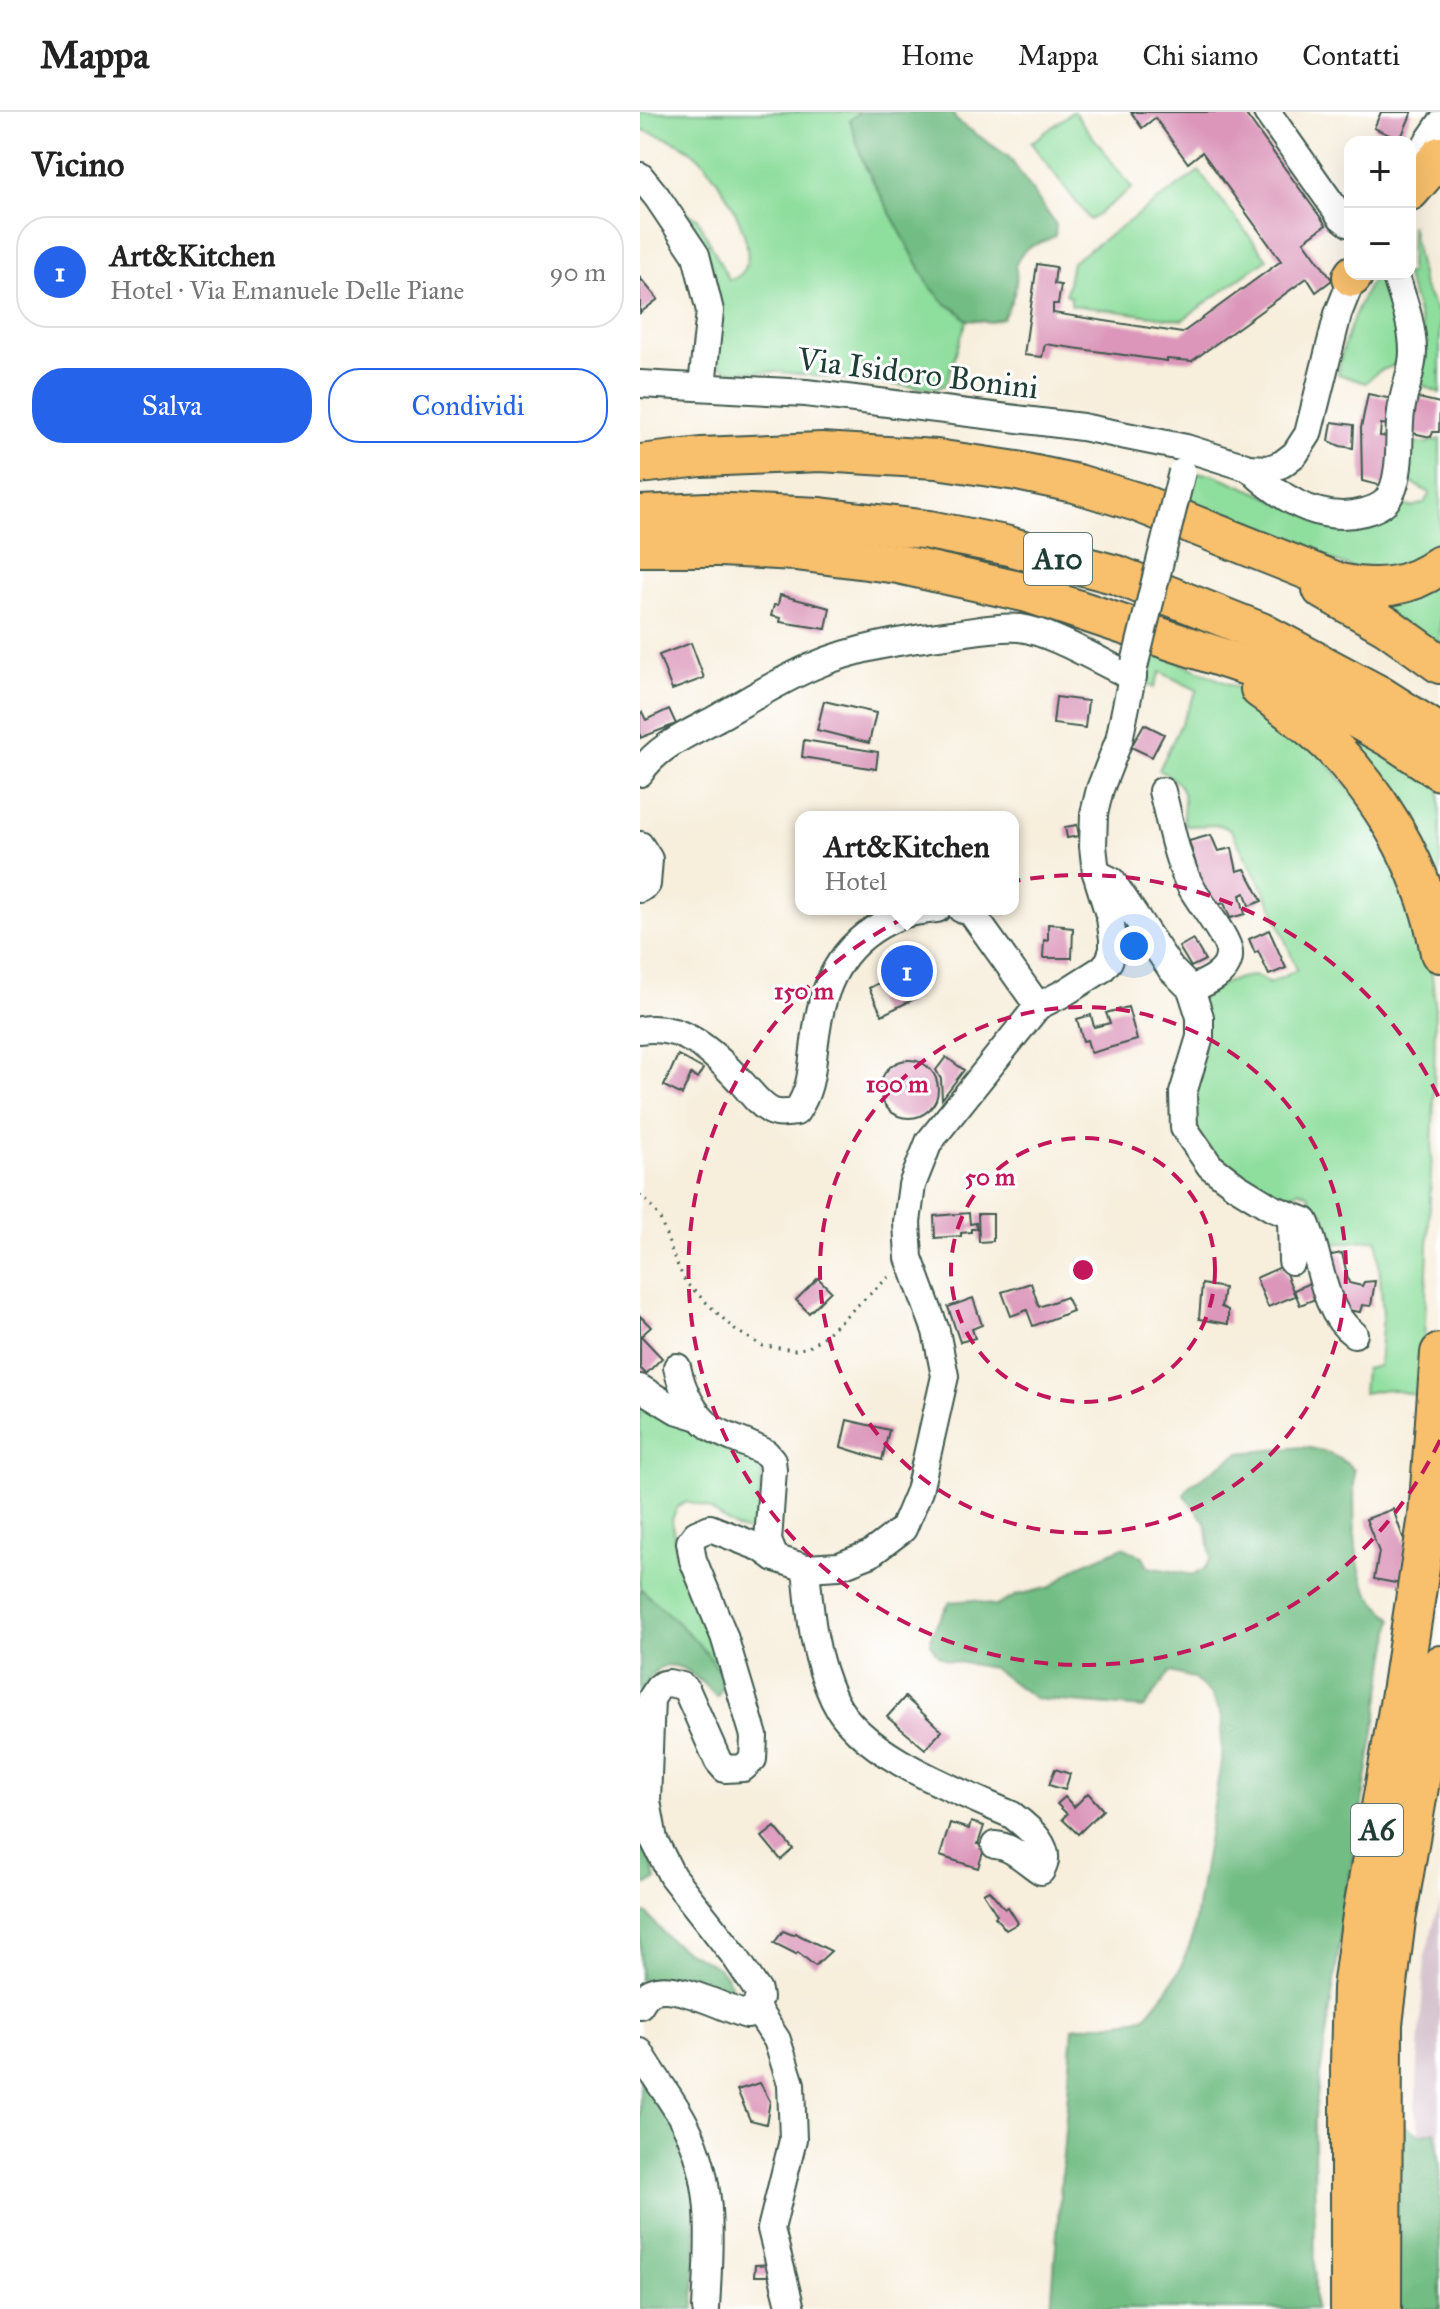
<!DOCTYPE html>
<html lang="it">
<meta charset="utf-8">
<style>
:root{--surface:#fff;--page:#f6f6f6;--text:#222;--muted:#767676;--line:#e0e0e0;--accent:#2563eb}
body{margin:0;font-family:"IM FELL Great Primer",serif;background:var(--page);color:var(--text)}
.controls{position:absolute;right:24px;top:24px;display:grid;overflow:hidden;border-radius:16px;box-shadow:0 8px 32px #0002}
.controls button{width:72px;height:72px;display:grid;place-items:center;padding:0;border:0;border-bottom:2px solid var(--line);background:var(--surface);color:var(--text);font:40px sans-serif}
.you{position:absolute;left:494px;top:834px;width:28px;height:28px;margin:-20px;border:6px solid #fff;border-radius:50%;background:#1a73e8;box-shadow:0 0 0 12px #1a73e833}
.badge{display:grid;place-items:center;width:52px;height:52px;border-radius:50%;background:var(--accent);color:#fff;font-size:26px;font-weight:700}
.pin{position:absolute;translate:-50% -50%;border:4px solid #fff;box-shadow:0 2px 8px #0006}
.popup{position:absolute;left:155px;top:699px;width:224px;height:104px;box-sizing:border-box;display:grid;place-content:center;border-radius:16px;background:var(--surface);filter:drop-shadow(0 2px 6px #0005);font-size:26px;white-space:nowrap;color:var(--muted)}
.popup b{font-size:30px;color:var(--text)}
.popup::after{content:'';position:absolute;left:50%;top:100%;margin-left:-16px;border:16px solid transparent;border-top-color:var(--surface)}
.list{margin:0;padding:0;list-style:none}
h2{display:flex;justify-content:space-between;align-items:center;height:104px;margin:0;padding:0 32px;font-size:34px}
h2 small{font-size:26px;font-weight:400;color:var(--muted)}
.list li{display:grid;grid-template-columns:52px 1fr auto;gap:24px;align-items:center;box-sizing:border-box;height:112px;margin:0 16px 16px;padding:0 16px;border:2px solid var(--line);border-radius:32px}
.list b{display:block;font-size:30px;white-space:nowrap}
.list p{margin:0;font-size:26px;white-space:nowrap;color:var(--muted)}
.list em{font-size:26px;font-style:normal;color:var(--muted)}
.actions{display:flex;gap:16px;padding:24px 32px}
.actions a{flex:1;padding:18px 0;border:2px solid var(--accent);border-radius:32px;text-align:center;font-size:28px;color:var(--accent)}
.actions .main{background:var(--accent);color:#fff}
.map{position:relative;flex:none;width:800px;height:2197px;overflow:hidden}
header{display:flex;align-items:center;gap:48px;box-sizing:border-box;height:112px;padding:0 40px;background:var(--surface);border-bottom:2px solid var(--line)}
header strong{font-size:38px}
nav{display:flex;gap:44px;margin-inline-start:auto;font-size:28px}
main{display:flex}
aside{flex:1;background:var(--surface)}
.map>svg:first-child{display:block}
.industrial{fill:#d1bdc9}
.green{fill:#8ede9d;stroke:#568e68;stroke-width:2}
.forest{fill:#72bd84;stroke:#487d5c;stroke-width:2}
.building{fill:#db96ba}
.lines{fill:none;stroke-linecap:round;stroke-linejoin:round}
.minor-casing{stroke:#3f584d;stroke-width:30}
.highway-casing{stroke:#3f584d;stroke-width:42}
.path{stroke:#3f584d;stroke-width:3;stroke-dasharray:2 6;stroke-linecap:butt}
.minor{stroke:#fff;stroke-width:26}
.highway{stroke:#f8bf6c;stroke-width:38}
.minor-bridge-casing{stroke:#3f584d;stroke-width:30;stroke-linecap:butt}
.minor-bridge{stroke:#fff;stroke-width:26}
.ring{fill:none;stroke:#c2185b;stroke-width:4;stroke-dasharray:14 10}
.labels{text-anchor:middle;stroke-width:6;stroke-linejoin:round;paint-order:stroke}
.shield{fill:#fff;stroke:#627771;stroke-width:2}
.shield-label{font-size:30px;font-weight:bold;fill:#1f3d34}
.street-label{font-size:32px;fill:#1f3d34;stroke:#fff}
.centre{fill:#c2185b;stroke:#fff;stroke-width:4}
.ring-label{font-size:24px;text-anchor:middle;font-weight:bold;fill:#c2185b;stroke:#fff;stroke-width:6;stroke-linejoin:round;paint-order:stroke}
</style>
<header>
<strong>Mappa</strong>
<nav><a>Home</a><a>Mappa</a><a>Chi siamo</a><a>Contatti</a></nav>
</header>
<main>
<aside>
<h2>Vicino<small></small></h2>
<ul class="list">
<li><span class="badge">1</span><div><b>Art&amp;Kitchen</b><p>Hotel · Via Emanuele Delle Piane</p></div><em>90 m</em></li>
</ul>
<div class="actions"><a class="main">Salva</a><a>Condividi</a></div>
</aside>
<div class="map">
<svg width="800" height="2197" viewBox="0 0 800 2197">
<rect width="100%" height="100%" fill="#fff"/>
<filter id="ink" filterUnits="userSpaceOnUse"><feTurbulence type="fractalNoise" baseFrequency=".0125" numOctaves="2"/><feDisplacementMap in="SourceGraphic" scale="16" xChannelSelector="R" yChannelSelector="G"/><feConvolveMatrix kernelMatrix="1 2 1 2 8 2 1 2 1" color-interpolation-filters="sRGB"/></filter>
<filter id="wash" filterUnits="userSpaceOnUse"><feTurbulence type="fractalNoise" baseFrequency=".006" numOctaves="4" result="noise"/><feDisplacementMap in="SourceGraphic" scale="32" xChannelSelector="R" yChannelSelector="G"/><feGaussianBlur stdDeviation="1.8" result="paint"/><feColorMatrix in="noise" values="0 0 0 0 0 0 0 0 0 0 0 0 0 0 0 0 0 1.4 0 .05"/><feComposite in="paint" operator="in"/></filter>
<g filter="url(#wash)">
<rect width="100%" height="100%" fill="#f7eedc"/>
<path class="industrial" d="M800,1789V2054L794,2019L781,2023L775,1999L785,1844Z"/>
<g class="green">
<path d="M0,0H220L210,8L224,52L289,173L306,192L317,198L327,208L305,273L293,277L140,260L89,259L80,254L77,249C78,213 82,174 67,141C60,127 47,113 38,99H44L57,106L89,168C138,157 77,60 56,43C41,29 20,24 0,17Z"/>
<path d="M432,0H434L492,76L450,108L391,31Z"/>
<path d="M559,59L627,147L542,208L431,193V185L426,182L432,150Z"/>
<path d="M771,112L783,174L800,205V281L775,270L786,233L776,194L765,162H770Z"/>
<path d="M736,162H749L755,185L762,247C748,261 741,252 726,271L698,262C703,228 718,190 736,162Z"/>
<path d="M800,327V438L736,465L547,392L551,366L558,361L573,362L674,404L742,399L760,393L772,395L784,391L790,381L762,366L768,331H787Z"/>
<path d="M800,464V541L727,486Z"/>
<path d="M511,538L600,577L658,615L736,709L788,828L795,891L794,988L782,1284L747,1277L723,1281L725,1257L739,1254L743,1202L737,1127L693,1132L683,1101L673,1094L669,1083L659,1078L641,1091L580,1051L550,1011L559,884C573,877 602,861 617,865C621,866 626,869 629,872L657,858L631,792L591,718L580,713L546,714C542,706 543,702 544,694C545,672 536,669 519,658L557,578L520,560L514,576L501,570Z"/>
<path d="M701,610L800,671V799L694,623Z"/>
<path d="M0,1292L40,1315L102,1340L122,1356L117,1421L96,1416L68,1396L46,1389L37,1396L32,1407L36,1440L80,1546L79,1561L63,1537L0,1476Z"/>
</g>
<g class="forest">
<path d="M220,0H312L316,8L369,45L416,113L415,124C393,137 387,128 375,154C380,172 372,190 363,206L351,210L327,208L317,198L306,192L289,173L224,52L210,8Z"/>
<path d="M663,1335C681,1337 702,1345 714,1358C715,1394 710,1454 731,1484C737,1492 746,1500 753,1507L710,1763L674,2005L675,2197H411L433,1916L488,1909L506,1904L527,1878L539,1859L552,1827L581,1650L582,1604L571,1582L553,1566L530,1560L504,1596L396,1587L352,1556L307,1548L297,1542L291,1532L292,1520L310,1490L333,1488L356,1494L377,1483L411,1475L438,1454L483,1435L503,1445L508,1455L554,1463L564,1457L571,1446L566,1411L544,1383L550,1373L599,1341Z"/>
<path d="M0,1476C20,1495 77,1542 81,1567C83,1575 81,1579 77,1585C67,1576 54,1561 42,1556C11,1543 3,1578 0,1599Z"/>
<path d="M0,1663L9,1737L16,1768L9,1772H0Z"/>
<path d="M7,1801C15,1811 23,1823 33,1830C55,1849 89,1849 93,1882H81L11,1868H0V1802Z"/>
<path d="M0,1964C14,1984 29,2004 40,2026C62,2072 55,2147 54,2197H0Z"/>
<path d="M756,2009L781,2023L795,2019L800,2054V2197H757Z"/>
</g>
<g id="blocks">
<g class="building">
<path d="M491,0H604L686,113L664,129L692,168L676,180L667,166L552,249L527,247V249L405,232L402,245L384,243L397,152L416,155L414,172L421,173L418,192H413V201L542,221L641,149L562,40L548,51L515,6L502,16Z"/>
<path d="M741,0H772L760,28L734,16Z"/>
<path d="M0,166L18,187L0,201Z"/>
<path d="M728,282L757,288L753,313L741,312L740,324L753,325L746,375L722,369L721,316Z"/>
<path d="M770,284L800,291L799,320H793L791,325L763,319Z"/>
<path d="M692,310L714,313L713,336L700,334L689,329Z"/>
<path d="M140,483L190,496L186,517L140,510L141,506L131,504L134,493H138Z"/>
<path d="M51,531L64,566L32,578L19,543Z"/>
<path d="M416,585L448,589L445,616L413,612Z"/>
<path d="M184,589L236,601L229,631L177,618Z"/>
<path d="M29,597L36,612L0,626V601L2,600L6,608Z"/>
<path d="M504,612L524,622L512,645L491,635Z"/>
<path d="M164,628L238,640L236,657L162,645Z"/>
<path d="M437,713L439,724L427,726L425,715Z"/>
<path d="M571,723L578,739L592,736L597,759L605,757L622,789L609,794L605,781L600,783L605,802L590,806L584,791L569,795L549,729Z"/>
<path d="M408,812L424,813L423,815L433,816L432,846H403L404,828L408,829Z"/>
<path d="M629,818L646,856L629,863L618,839L615,841L609,827Z"/>
<path d="M553,827L565,848L551,855L539,835Z"/>
<path d="M264,853L271,868L267,870L276,886L242,903L229,876L255,863L253,858Z"/>
<path d="M488,895L497,928L451,941L447,928L443,929L437,907L451,903L454,915L470,911L466,901Z"/>
<path d="M38,943L63,957L57,967L51,962L42,983L24,974Z"/>
<path d="M306,945L324,958L302,987L301,967L296,958Z"/>
<circle cx="269" cy="977" r="29"/>
<path d="M329,1101L330,1112L336,1111L337,1117H331V1120L321,1121V1124L295,1126L294,1104Z"/>
<path d="M338,1102H353V1129L339,1130Z"/>
<path d="M702,1141L709,1171L722,1174L724,1170L735,1169L731,1194L722,1193L720,1200L701,1197L687,1144Z"/>
<path d="M643,1154L655,1184L628,1195L616,1166Z"/>
<path d="M178,1166L191,1179L169,1201L156,1188Z"/>
<path d="M676,1168L683,1184L660,1193L654,1178Z"/>
<path d="M391,1171L399,1195L426,1185L433,1199L393,1214L387,1198L371,1204L362,1180Z"/>
<path d="M562,1172L584,1176L581,1195L588,1198V1212L559,1207Z"/>
<path d="M333,1186L342,1213L332,1217L335,1226L320,1230L308,1195Z"/>
<path d="M0,1204L11,1215L1,1224L22,1246L6,1262L0,1256Z"/>
<path d="M207,1308L249,1318L242,1348L201,1335Z"/>
<path d="M753,1397L766,1434L761,1472L734,1467L739,1440L726,1407Z"/>
<path d="M265,1585L302,1619L285,1637L247,1605Z"/>
<path d="M415,1657L430,1662L425,1678L409,1673Z"/>
<path d="M448,1681L463,1698L438,1722L422,1707L427,1702L417,1692L425,1685L434,1695Z"/>
<path d="M331,1710L344,1714L338,1732L345,1734L338,1756L300,1744L310,1711L329,1717Z"/>
<path d="M135,1715L153,1737L141,1748L122,1725Z"/>
<path d="M349,1778L365,1797L368,1795L378,1811L366,1818L355,1805L357,1803L343,1781Z"/>
<path d="M143,1819L153,1823L155,1821L191,1839L175,1854L158,1840L156,1842L134,1831Z"/>
<path d="M120,1971L130,1989L126,2012L110,2008L97,1978Z"/>
<path d="M136,2152V2164H114L115,2153Z"/>
</g>
</g>
</g>
<g filter="url(#ink)">
<use href="#blocks" fill-opacity="0" stroke="#3f584d" stroke-width="2"/>
<g class="lines">
<defs>
<g id="minor">
<path d="M627,0L701,105L710,112"/>
<path d="M770,56L800,12"/>
<path d="M0,64L17,85L56,143L70,199L62,274"/>
<path d="M0,272L166,281L442,315L546,336L609,356L629,357L642,352L655,342L668,322L698,202L714,162"/>
<path d="M609,356C639,385 680,412 724,400C732,398 740,395 746,389C752,382 756,370 757,361C761,341 758,320 761,300C763,280 773,259 773,240C773,213 763,187 755,162"/>
<path d="M0,661C17,634 52,620 79,605C109,588 139,569 171,555C216,535 265,528 313,522C335,519 359,514 380,516C412,520 462,551 493,565"/>
<path d="M522,679C530,709 536,748 551,775C559,790 588,826 589,840C591,861 566,871 551,877"/>
<path d="M0,733L9,747L7,772L0,777"/>
<path d="M456,761L472,769L531,857L551,877L560,905V925L543,981L544,1016L570,1054L596,1074L632,1096L665,1109C682,1146 680,1197 714,1222"/>
<path d="M321,797L331,800L398,894"/>
<path d="M0,918C43,911 73,940 100,969C110,979 118,992 131,999C139,1003 148,1001 156,1000C174,974 171,953 176,923C183,867 206,825 260,804C271,799 285,799 297,797"/>
<path d="M651,1105L652,1149"/>
<path d="M37,1255C42,1277 53,1303 72,1316C88,1326 109,1331 126,1341L132,1348L133,1358L128,1429L135,1446"/>
<path d="M0,1276L36,1298L59,1305"/>
<path d="M166,1456C170,1502 174,1546 194,1588C221,1644 318,1679 372,1703C389,1716 415,1736 401,1759C387,1750 372,1734 355,1733"/>
<path d="M0,1893C3,1887 7,1882 13,1879C35,1870 84,1896 107,1903L112,1902L119,1886L118,1879L94,1843L32,1764L14,1728L7,1689L11,1587L18,1576L23,1572L29,1571L42,1574L47,1579L78,1649L85,1657L103,1656L113,1647L114,1624L84,1524L53,1448L50,1430L56,1422L70,1416L121,1436L135,1446L166,1456L199,1454L230,1442L263,1417L279,1379L305,1264L296,1219L269,1146L267,1110L272,1073L289,1030L398,894L424,881L462,857L469,849L473,838V827L470,806L456,761L453,734L454,702L460,677L479,628L495,551"/>
<path d="M116,1896L137,1928L151,1972L153,2028L131,2117L151,2197"/>
<path d="M0,1940C14,1966 33,1987 46,2014C76,2073 69,2133 66,2197"/>
</g>
<g id="highway">
<path d="M770,79L800,44"/>
<path d="M712,165L714,162"/>
<path d="M0,352L61,345L181,340L296,347L377,359L438,372L497,390L700,471C737,479 769,476 800,453"/>
<path d="M0,403L67,400L180,405L289,418L365,433L477,463L621,520L739,583L800,622"/>
<path d="M0,435H80L156,439L258,452L388,481L613,556L690,592L752,627L800,659"/>
<path d="M682,477L747,514L800,552"/>
<path d="M620,577C647,597 674,616 697,640C749,695 787,766 800,841"/>
<path d="M710,2197V1951L712,1876L722,1803L760,1587L788,1404L800,1241"/>
<path d="M742,2197L743,1912L756,1808L800,1553"/>
</g>
</defs>
<use href="#minor" class="minor-casing"/>
<use href="#highway" class="highway-casing"/>
<path class="path" d="M0,1083L4,1085L19,1104L35,1148L46,1171L95,1218L123,1234L155,1238L169,1235L184,1224L252,1162"/>
<use href="#minor" class="minor"/>
<use href="#highway" class="highway"/>
<defs>
<path id="minor-bridge" d="M495,551L542,360"/>
</defs>
<use href="#minor-bridge" class="minor-bridge-casing"/>
<use href="#minor-bridge" class="minor-bridge"/>
</g>
</g>
<g class="ring">
<circle cx="443" cy="1158" r="132"/>
<circle cx="443" cy="1158" r="263"/>
<path d="M800 1328A395 395 0 1 1 800 988"/>
</g>
<g class="labels">
<g class="shield">
<rect x="384" y="421" width="68" height="52" rx="6"/>
<rect x="711" y="1692" width="52" height="52" rx="6"/>
</g>
<g class="shield-label">
<text x="418" y="457">A10</text>
<text x="737" y="1728">A6</text>
</g>
<g class="street-label">
<text transform="translate(278 261) rotate(7)" y="11">Via Isidoro Bonini</text>
</g>
</g>
<circle cx="443" cy="1158" r="12" class="centre"/>
<g class="ring-label">
<text x="164" y="887">150 m</text>
<text x="257" y="980">100 m</text>
<text x="350" y="1073">50 m</text>
</g>
</svg>
<div class="controls">
<button>+</button>
<button>−</button>
</div>
<div class="you"></div>
<div class="pin badge" style="left:267px;top:859px">1</div>
<div class="popup"><b>Art&amp;Kitchen</b>Hotel</div>
</div>
</main>
